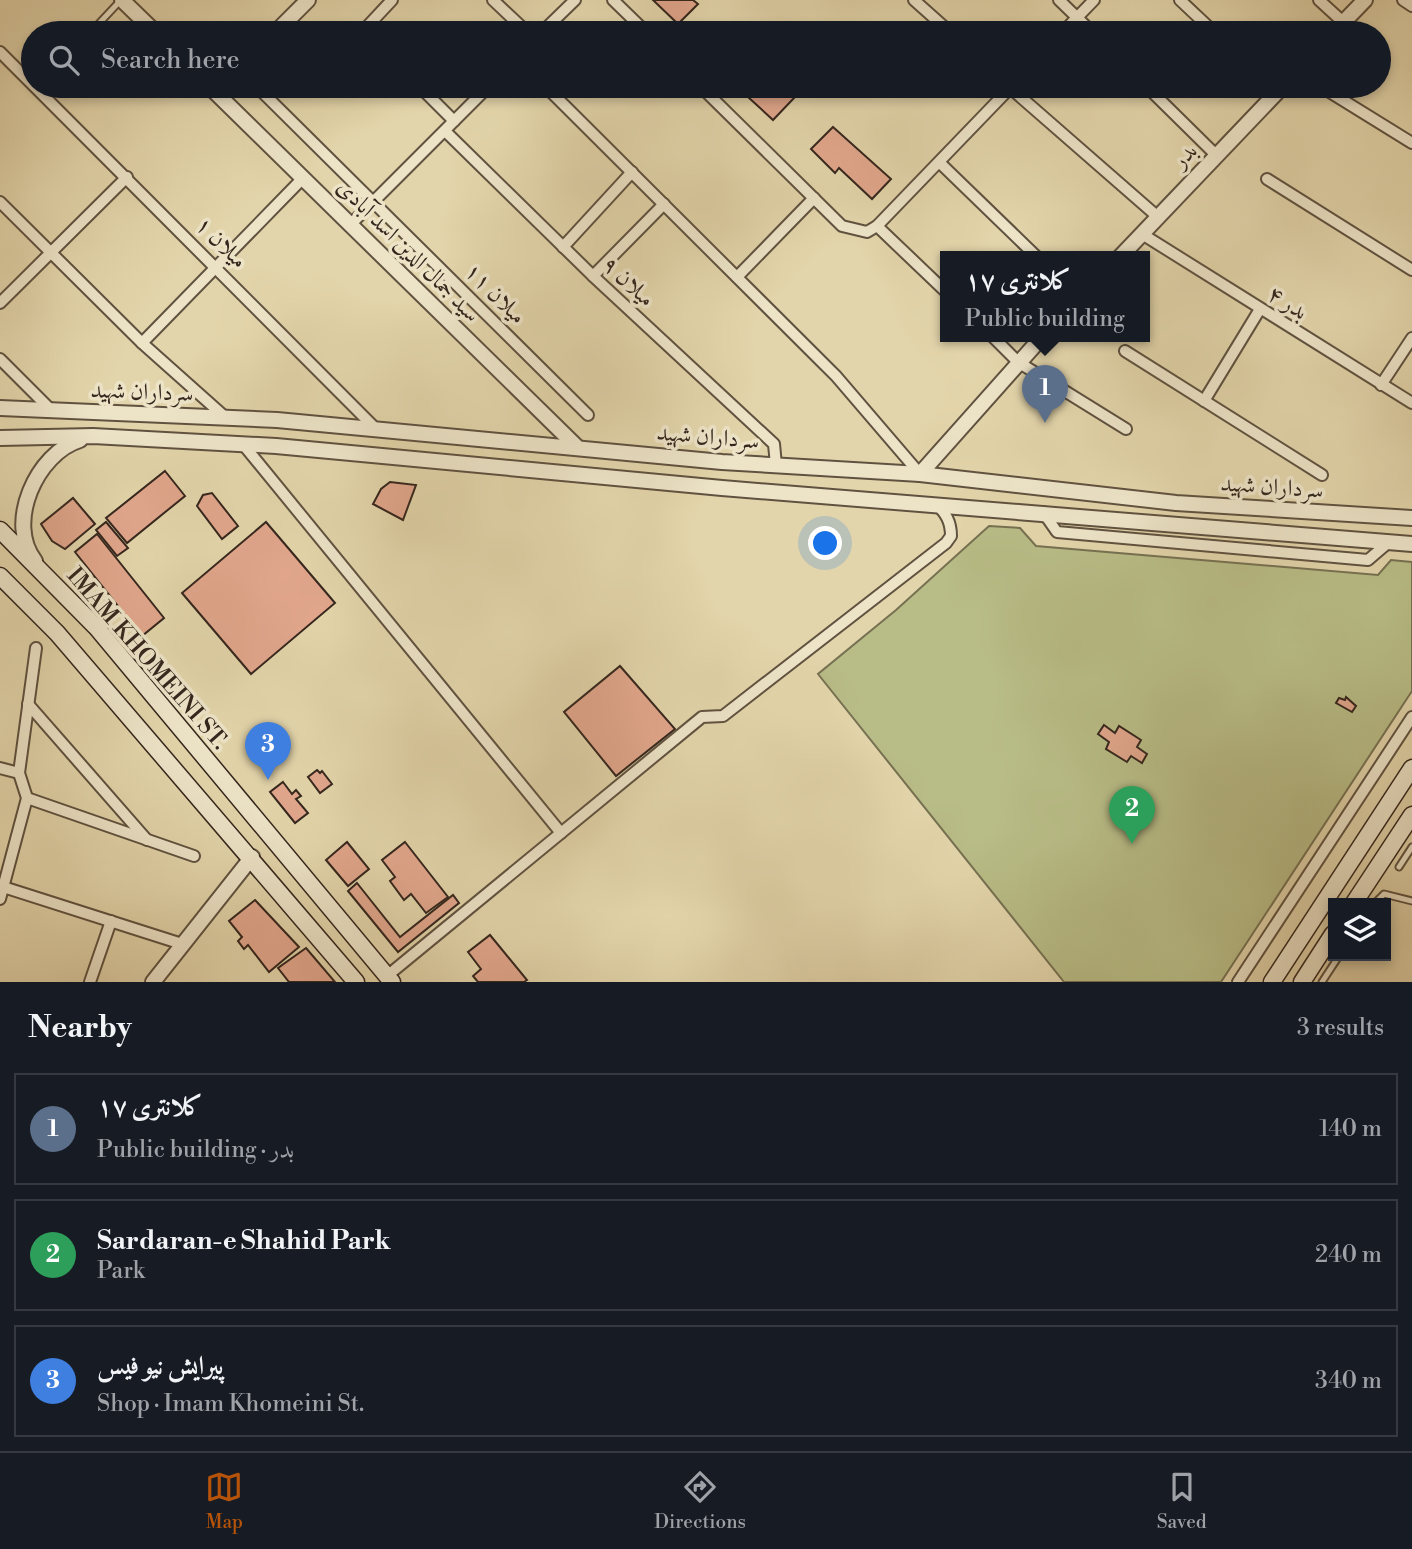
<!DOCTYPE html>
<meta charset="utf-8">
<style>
:root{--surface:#171b24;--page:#20242c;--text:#f1f3f6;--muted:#9ea1a6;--line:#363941;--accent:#b45309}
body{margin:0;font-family:"Libre Bodoni",Amiri,serif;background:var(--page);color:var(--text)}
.controls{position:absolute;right:21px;bottom:21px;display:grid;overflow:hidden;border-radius:0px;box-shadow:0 4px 10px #0003}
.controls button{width:63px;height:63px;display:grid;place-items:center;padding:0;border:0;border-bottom:2px solid var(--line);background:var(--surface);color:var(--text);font:35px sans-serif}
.you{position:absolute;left:826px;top:544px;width:24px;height:24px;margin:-18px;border:5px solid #fff;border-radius:50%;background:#1a73e8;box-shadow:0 0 0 10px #1a73e833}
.badge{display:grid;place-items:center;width:46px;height:46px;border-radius:50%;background:var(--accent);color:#fff;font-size:23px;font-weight:700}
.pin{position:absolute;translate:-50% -58px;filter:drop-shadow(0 2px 4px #0008)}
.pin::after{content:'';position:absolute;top:37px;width:24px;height:21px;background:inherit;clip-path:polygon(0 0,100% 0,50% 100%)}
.popup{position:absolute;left:940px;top:251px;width:210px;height:91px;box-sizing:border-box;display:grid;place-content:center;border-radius:0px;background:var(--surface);filter:drop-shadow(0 2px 5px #0005);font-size:23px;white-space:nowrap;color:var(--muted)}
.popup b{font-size:26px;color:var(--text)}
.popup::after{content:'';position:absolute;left:50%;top:100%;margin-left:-14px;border:14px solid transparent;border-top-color:var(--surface)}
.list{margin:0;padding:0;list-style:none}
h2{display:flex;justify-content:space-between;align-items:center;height:91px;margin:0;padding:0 28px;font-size:30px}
h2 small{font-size:23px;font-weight:400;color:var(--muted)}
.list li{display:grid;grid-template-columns:46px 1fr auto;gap:21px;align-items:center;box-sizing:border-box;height:112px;margin:0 14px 14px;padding:0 14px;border:2px solid var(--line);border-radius:0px}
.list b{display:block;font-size:26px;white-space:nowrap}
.list p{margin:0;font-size:23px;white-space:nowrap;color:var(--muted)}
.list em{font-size:23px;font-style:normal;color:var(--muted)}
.icon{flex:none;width:38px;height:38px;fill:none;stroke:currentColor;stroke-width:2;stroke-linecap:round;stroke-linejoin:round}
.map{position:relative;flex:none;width:1412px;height:982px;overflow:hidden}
.search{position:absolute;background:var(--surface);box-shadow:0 4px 10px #0003;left:21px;right:21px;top:21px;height:77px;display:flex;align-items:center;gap:18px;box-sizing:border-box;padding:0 24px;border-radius:38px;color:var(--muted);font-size:26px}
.sheet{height:469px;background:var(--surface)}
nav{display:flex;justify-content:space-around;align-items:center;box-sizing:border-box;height:98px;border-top:2px solid var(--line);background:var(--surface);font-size:19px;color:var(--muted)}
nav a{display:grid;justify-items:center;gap:4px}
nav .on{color:var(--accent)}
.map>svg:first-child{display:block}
.green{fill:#b8bc86;stroke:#767152;stroke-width:2}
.building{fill:#e2a78d;stroke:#34261d;stroke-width:2}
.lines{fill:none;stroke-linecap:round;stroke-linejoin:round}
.service-casing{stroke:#605240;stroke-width:9}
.minor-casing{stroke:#605240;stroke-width:14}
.tertiary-casing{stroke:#605240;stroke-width:18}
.secondary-casing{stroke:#34261d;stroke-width:19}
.service{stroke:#ede4c8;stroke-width:5}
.minor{stroke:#ede4c8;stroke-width:10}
.tertiary{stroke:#ede4c8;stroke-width:14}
.secondary{stroke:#ede4c8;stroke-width:16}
.labels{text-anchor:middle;stroke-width:7;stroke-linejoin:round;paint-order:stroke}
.street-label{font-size:23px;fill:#34261d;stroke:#ede4c8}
</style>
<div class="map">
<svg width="1412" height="982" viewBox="0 0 1412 982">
<rect width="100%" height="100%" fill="#e3d5ab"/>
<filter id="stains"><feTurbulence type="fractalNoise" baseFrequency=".00286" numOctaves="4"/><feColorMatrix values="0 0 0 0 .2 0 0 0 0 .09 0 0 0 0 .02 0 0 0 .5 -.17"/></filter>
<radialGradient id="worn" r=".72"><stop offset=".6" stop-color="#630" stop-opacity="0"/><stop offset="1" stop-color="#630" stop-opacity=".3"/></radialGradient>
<path class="green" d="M989,526L1020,528L1036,546L1378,575L1391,560L1412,562V691L1221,982H1064L818,674L896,610Z"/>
<g class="building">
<path d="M653,0H693L698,4L678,24Z"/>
<path d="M736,86H781L794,98L773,120Z"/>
<path d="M833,127L891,179L872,199L839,168L835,173L811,149Z"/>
<path d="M165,471L185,496L127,543L106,518Z"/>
<path d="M390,482L416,485L403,520L373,504L381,489Z"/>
<path d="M212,493L238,526L222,539L197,506L203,495Z"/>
<path d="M73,498L95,524L65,549L52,541L41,524Z"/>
<path d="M106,522L128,548L117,556L96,530Z"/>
<path d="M266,522L335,603L251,674L182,593Z"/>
<path d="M97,534L164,618L142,636L75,552Z"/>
<path d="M620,666L675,729L616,776L564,712Z"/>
<path d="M1346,697L1356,706L1352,712L1336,703L1339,698L1345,700Z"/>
<path d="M1104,725L1115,733L1119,726L1141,740L1137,747L1147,754L1142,763L1131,756L1127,762L1106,749L1109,742L1098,734Z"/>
<path d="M317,770L320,773L322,771L332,784L320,793L308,777Z"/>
<path d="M283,782L292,794L296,790L301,796L296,799L308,813L295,823L270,792Z"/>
<path d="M347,842L369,869L348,886L326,860Z"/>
<path d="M405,842L448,897L426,913L411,894L404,900L390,881L395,877L382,860Z"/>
<path d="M357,883L400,937L453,895L459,903L398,952L348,891Z"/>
<path d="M255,900L299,947L269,972L248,945L244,949L238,941L242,937L229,921Z"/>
<path d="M490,935L527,980L524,982H478L473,976L481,969L468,952Z"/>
<path d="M306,948L335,982H289L278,968Z"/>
</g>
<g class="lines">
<defs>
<g id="service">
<path d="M90,33L121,0"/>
<path d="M1399,867L1412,847"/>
<path d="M1375,903L1384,894L1412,901"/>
<path d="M1322,982L1339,956"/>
</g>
<g id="minor">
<path d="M493,0L528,33"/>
<path d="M613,0L647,33"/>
<path d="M914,0L951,33"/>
<path d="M1059,0L1093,33"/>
<path d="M1180,0L1215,33"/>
<path d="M1319,0L1343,22"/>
<path d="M1403,0L1412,6"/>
<path d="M367,33L364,30L392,0"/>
<path d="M541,33L575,0"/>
<path d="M1062,33L1094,0"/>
<path d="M0,52L33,85"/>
<path d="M34,86L377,430"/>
<path d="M256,86L588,415"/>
<path d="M419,86L454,121"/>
<path d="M545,86L836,376L920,474"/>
<path d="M700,86L842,226L867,232L877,226L1012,86"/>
<path d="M1008,86L1158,217"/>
<path d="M1146,86L1216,155"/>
<path d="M1328,91L1412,143"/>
<path d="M445,131L593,276L774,444L776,465"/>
<path d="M940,163L1037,257"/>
<path d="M1267,179L1412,270"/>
<path d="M0,202L142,343L225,417"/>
<path d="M351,224L489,86"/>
<path d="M877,226L945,291"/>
<path d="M1142,234L1412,403"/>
<path d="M563,247L632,172"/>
<path d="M593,276L664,204"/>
<path d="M737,277L814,198"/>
<path d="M0,303L127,177"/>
<path d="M993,337L1018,362L1126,429"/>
<path d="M142,343L303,178"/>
<path d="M1125,351L1322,475"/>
<path d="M0,359L52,411"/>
<path d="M1381,385L1412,338"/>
<path d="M1204,401L1260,309"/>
<path d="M242,443L561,833"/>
<path d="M1043,512L1057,532L1368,560L1389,542"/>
<path d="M28,704L147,840"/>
<path d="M0,768L19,773"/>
<path d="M27,798L194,856"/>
<path d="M0,886L182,944"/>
<path d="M0,899L27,798L19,773L36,648"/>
<path d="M387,976L702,717L723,716L946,543L951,536C951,522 946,513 936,504"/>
<path d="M90,982L111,921"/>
<path d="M1238,982L1412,717"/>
</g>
<g id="tertiary">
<path d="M122,0L156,33"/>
<path d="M275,33L308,0"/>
<path d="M1333,33L1365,0"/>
<path d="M209,86L576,446"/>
<path d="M1120,257L1283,86"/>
<path d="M0,408L277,420L722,462L920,474L1176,503L1412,518"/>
<path d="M0,438L93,436L276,446L722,488L1412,544"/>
<path d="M920,474L1042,337"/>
<path d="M35,561C5,523 37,453 80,440"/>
<path d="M153,982L252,857"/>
</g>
<g id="secondary">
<path d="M0,530L96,627L392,982"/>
<path d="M0,576L57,633L356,982"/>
<path d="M1354,903L1412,815"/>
<path d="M1272,982L1412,768"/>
<path d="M1302,982L1333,934"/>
</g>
</defs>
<use href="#service" class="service-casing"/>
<use href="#minor" class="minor-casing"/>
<use href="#tertiary" class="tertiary-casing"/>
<use href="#secondary" class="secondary-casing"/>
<use href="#service" class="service"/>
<use href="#minor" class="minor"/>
<use href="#tertiary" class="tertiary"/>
<use href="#secondary" class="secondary"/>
</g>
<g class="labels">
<g class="street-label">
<text transform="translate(1184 155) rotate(-46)" y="8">بدر</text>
<text transform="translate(222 242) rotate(45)" y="8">میلان ۱</text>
<text transform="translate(409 250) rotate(45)" y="8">سید جمال الدین اسد آبادی</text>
<text transform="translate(629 281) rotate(43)" y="8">میلان ۹</text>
<text transform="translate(496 293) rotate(45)" y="8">میلان ۱۱</text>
<text transform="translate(1288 302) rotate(33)" y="8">بدر ۴</text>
<text transform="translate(142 391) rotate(2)" y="8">سرداران شهید</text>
<text transform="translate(708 436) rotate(5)" y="8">سرداران شهید</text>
<text transform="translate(1272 486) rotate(4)" y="8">سرداران شهید</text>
<text transform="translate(148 658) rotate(49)" y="8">IMAM KHOMEINI ST.</text>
</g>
</g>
<rect width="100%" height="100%" filter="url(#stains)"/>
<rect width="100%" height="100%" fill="url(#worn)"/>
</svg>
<div class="controls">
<button><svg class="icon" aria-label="layers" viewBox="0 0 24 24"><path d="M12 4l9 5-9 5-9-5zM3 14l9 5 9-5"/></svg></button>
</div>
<div class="you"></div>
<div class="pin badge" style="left:1045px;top:423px;background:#5c6f8a">1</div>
<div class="popup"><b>کلانتری ۱۷</b>Public building</div>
<div class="pin badge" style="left:1132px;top:844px;background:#2e9e5b">2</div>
<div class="pin badge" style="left:268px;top:780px;background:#3f7fe0">3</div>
<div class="search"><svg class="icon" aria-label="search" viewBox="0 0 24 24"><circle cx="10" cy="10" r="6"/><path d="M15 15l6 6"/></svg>Search here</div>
</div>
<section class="sheet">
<h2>Nearby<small>3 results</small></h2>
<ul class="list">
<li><span class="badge" style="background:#5c6f8a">1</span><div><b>کلانتری ۱۷</b><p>Public building · بدر</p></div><em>140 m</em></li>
<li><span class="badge" style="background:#2e9e5b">2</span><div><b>Sardaran-e Shahid Park</b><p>Park</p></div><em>240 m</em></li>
<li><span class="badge" style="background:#3f7fe0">3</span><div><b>پیرایش نیو فیس</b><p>Shop · Imam Khomeini St.</p></div><em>340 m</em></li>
</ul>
</section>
<nav>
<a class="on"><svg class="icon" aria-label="map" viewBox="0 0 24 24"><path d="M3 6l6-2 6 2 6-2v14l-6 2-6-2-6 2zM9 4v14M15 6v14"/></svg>Map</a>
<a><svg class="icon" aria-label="directions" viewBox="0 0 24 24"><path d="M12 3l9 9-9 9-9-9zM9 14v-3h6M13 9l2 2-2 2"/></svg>Directions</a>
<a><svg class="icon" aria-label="saved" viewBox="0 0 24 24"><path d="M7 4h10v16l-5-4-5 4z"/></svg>Saved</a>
</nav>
